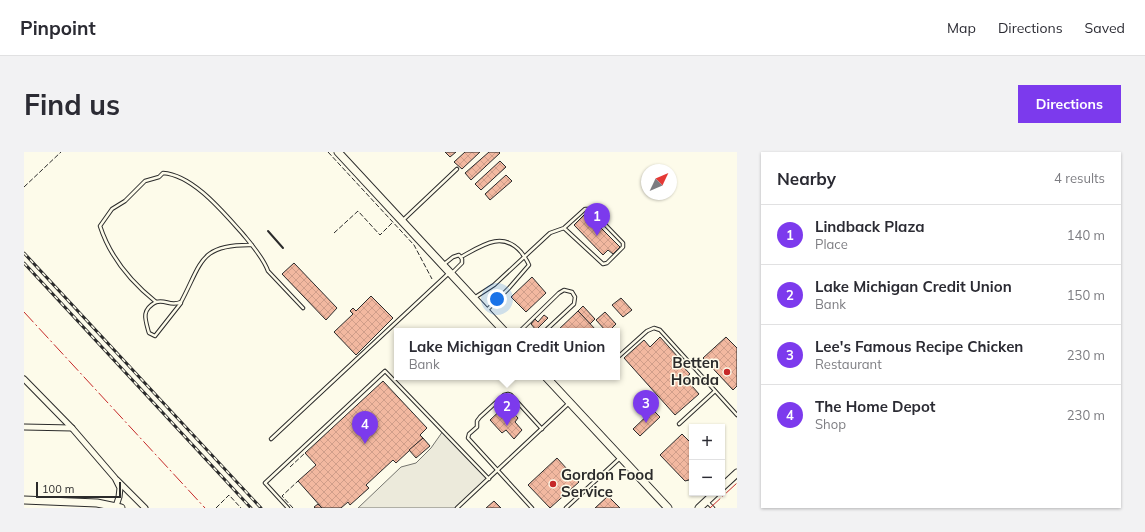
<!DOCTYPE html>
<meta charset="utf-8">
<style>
:root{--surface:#fff;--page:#f2f2f3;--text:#2b2b33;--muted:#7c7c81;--line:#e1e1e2;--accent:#7c3aed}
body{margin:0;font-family:Mulish,sans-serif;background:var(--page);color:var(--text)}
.controls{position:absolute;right:12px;bottom:12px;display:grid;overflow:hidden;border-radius:0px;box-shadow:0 1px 3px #0004}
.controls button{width:36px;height:36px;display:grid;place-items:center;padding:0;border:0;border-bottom:1px solid var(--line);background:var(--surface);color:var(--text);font:20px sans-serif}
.compass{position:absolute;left:617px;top:12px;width:36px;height:36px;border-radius:50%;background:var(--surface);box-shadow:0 1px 3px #0004;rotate:46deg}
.scale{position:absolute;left:12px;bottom:10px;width:85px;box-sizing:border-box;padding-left:4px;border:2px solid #2b2b2b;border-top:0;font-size:11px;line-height:14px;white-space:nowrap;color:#2b2b2b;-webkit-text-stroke:3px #fdfbea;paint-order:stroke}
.you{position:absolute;left:473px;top:147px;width:14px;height:14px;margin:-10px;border:3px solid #fff;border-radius:50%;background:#1a73e8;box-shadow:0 0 0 6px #1a73e833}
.badge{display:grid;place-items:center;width:26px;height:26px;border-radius:50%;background:var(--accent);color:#fff;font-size:13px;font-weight:700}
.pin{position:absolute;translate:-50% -33px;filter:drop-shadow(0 1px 2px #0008)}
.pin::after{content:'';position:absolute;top:21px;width:14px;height:12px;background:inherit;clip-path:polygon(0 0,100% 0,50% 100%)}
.popup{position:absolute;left:370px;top:176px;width:226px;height:52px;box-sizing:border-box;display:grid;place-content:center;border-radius:0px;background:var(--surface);filter:drop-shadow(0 1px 3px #0005);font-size:13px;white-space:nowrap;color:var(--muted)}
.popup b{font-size:15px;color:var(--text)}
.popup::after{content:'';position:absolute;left:50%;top:100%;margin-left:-8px;border:8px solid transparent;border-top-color:var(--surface)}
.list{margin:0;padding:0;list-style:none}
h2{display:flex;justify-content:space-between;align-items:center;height:52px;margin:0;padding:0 16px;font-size:17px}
h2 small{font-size:13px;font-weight:400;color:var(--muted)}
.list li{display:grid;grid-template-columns:26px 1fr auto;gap:12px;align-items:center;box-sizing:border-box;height:60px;padding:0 16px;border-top:1px solid var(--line)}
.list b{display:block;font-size:15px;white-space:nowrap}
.list p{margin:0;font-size:13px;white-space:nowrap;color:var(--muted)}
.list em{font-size:13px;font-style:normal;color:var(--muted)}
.map{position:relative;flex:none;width:713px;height:356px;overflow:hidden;border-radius:0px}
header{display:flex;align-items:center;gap:24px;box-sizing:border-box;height:56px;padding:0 20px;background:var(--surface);border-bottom:1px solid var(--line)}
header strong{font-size:19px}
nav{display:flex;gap:22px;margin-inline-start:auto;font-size:14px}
.intro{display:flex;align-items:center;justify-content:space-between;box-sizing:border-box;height:96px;padding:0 24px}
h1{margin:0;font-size:28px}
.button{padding:10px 18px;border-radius:0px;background:var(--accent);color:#fff;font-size:14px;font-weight:700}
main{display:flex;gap:24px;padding:0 24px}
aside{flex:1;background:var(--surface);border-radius:0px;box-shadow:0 1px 3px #0004}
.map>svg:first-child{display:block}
.parking{fill:#eceadb;stroke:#74746e}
.building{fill:url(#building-cross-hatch);stroke:#2b2b2b}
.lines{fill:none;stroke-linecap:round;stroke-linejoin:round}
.lane-casing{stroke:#2b2b2b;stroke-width:4.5}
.street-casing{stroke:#2b2b2b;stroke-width:7}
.secondary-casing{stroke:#2b2b2b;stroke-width:9}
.lane{stroke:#fdfbea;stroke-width:2.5}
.street{stroke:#fdfbea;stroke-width:5}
.secondary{stroke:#fdfbea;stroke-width:7}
.rail-casing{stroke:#2b2b2b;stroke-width:3}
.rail{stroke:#fdfbea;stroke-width:1.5;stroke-dasharray:4.5;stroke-linecap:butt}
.fence{stroke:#2b2b2b;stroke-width:1;stroke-dasharray:5 2;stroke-linecap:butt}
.wall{stroke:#2b2b2b;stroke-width:2}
.power{stroke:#c62828;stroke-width:1;stroke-dasharray:14 3 2 3;stroke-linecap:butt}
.poi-dot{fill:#c62828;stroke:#fdfbea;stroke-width:1.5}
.labels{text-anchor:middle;stroke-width:3;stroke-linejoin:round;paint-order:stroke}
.poi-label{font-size:15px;font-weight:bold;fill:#2b2b2b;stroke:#fdfbea;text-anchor:end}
</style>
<header>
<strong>Pinpoint</strong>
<nav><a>Map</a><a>Directions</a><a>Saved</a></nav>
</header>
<div class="intro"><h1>Find us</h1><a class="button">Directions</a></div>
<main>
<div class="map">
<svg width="713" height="356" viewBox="0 0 713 356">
<defs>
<pattern id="building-cross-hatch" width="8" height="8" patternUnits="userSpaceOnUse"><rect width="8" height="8" fill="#f2b8a0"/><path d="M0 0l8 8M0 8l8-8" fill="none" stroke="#d09e8a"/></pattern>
</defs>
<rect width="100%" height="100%" fill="#fdfbea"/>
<path class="parking" d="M419,279L465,327L433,356H334L377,315L392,311L407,296Z"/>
<g class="building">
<path d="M421,0H432L426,5Z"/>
<path d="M441,0H456L438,17L430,10Z"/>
<path d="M465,0H475L476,1L447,28L441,21Z"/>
<path d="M476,9L482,15L457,38L451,32Z"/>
<path d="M482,23L488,29L466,48L461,42Z"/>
<path d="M562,61L596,95L589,102L584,98L579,103L550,73Z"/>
<path d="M270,111L313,156L302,168L258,122Z"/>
<path d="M508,125L522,141L502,160L487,145Z"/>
<path d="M347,144L369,166L332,203L310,180L329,162L326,159L329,156L332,159Z"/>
<path d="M597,146L608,158L599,165L588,153Z"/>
<path d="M559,154L571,167L566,172L554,159Z"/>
<path d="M554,159L573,179H533Z"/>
<path d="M581,160L592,172L585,179H582L572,168Z"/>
<path d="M520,163L524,166L512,178L507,172L511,167L514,170Z"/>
<path d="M636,185L654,205L652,207L666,222L661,226L675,242L651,263L600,206L620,188L626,195Z"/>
<path d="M702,185L713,196V234L709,238L679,206Z"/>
<path d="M359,229L403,276L396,283L399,286L372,311L369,308L342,333L345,336L326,353L324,350L317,356H298L274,329L292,313L281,301Z"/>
<path d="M482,253L494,266L491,270L498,278L490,287L482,278L478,281L466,268Z"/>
<path d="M629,258L636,265L616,284L609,277Z"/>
<path d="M658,282L668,292V324L665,328L661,329L636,303Z"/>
<path d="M399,286L406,294L392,306L385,298Z"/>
<path d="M533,306L555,330L526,356L504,333Z"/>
<path d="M584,344L596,356H571Z"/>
<path d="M470,349L477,356H462Z"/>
<path d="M294,352L298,356H291L290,355Z"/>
</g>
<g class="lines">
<defs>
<g id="lane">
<path d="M378,69L433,17"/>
<path d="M228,93C175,92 178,111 157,150C146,155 142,147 132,150C107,130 86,105 76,74L88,57L101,49L121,29L135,25L139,21C169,23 199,60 218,81C227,92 239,105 244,119L279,156"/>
<path d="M437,105C457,94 478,78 497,100C500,104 503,108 505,113L485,136L462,159"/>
<path d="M419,113L429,105L435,103L438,107V111L428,121"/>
<path d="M450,146L470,133L526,81L540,76L561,57H564L567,58L599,91V95L583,111L579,112L540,76"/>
<path d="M132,150C117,158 121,167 125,181L131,184L157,151"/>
<path d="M496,179L535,141L540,138L548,140L551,145L550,152L521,179"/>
<path d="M594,205L623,179L630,176L636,178L713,263"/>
<path d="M655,272L691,239"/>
<path d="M247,287L425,121"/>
<path d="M683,350L689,356"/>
<path d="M264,356L241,331L361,219L465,327"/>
<path d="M433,356L545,251"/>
<path d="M508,356L444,286L445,282L453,275V269L456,265L480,243L484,242L487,243L518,277"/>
<path d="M542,356L596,306"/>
</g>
<g id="street">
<path d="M0,227L48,276L91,326L96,336L95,345L92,354"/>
<path d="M0,275L48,276"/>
<path d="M93,328L121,356"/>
</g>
<g id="secondary">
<path d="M314,0L480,179"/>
<path d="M522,225L644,356"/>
<path d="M698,335L713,321"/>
<path d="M0,348L73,351L97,356"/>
<path d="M675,356L691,341"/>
</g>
</defs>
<use href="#lane" class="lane-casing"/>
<use href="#street" class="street-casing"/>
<use href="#secondary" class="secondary-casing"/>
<use href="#lane" class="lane"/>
<use href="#street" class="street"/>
<use href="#secondary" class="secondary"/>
<defs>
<g id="rail">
<path d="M0,101L237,356"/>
<path d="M0,111L227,356"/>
</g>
</defs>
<use href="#rail" class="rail-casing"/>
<use href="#rail" class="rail"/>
<g class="fence">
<path d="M304,0L390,93L408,127"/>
<path d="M0,35L37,0"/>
<path d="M310,81L334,59L356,83L369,70"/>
<path d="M266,315L281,301"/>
<path d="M192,356L205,343L217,356"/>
<path d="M269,356L258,344L274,329"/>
</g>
<path class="wall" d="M244,79L259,96"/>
<g class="power">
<path d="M0,160L181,356"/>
<path d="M686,356L713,331"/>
</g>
</g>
<g class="poi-dot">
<circle cx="703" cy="220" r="4"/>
<circle cx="529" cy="332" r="4"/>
</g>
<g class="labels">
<g class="poi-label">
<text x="695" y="216">Betten<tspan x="695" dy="17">Honda</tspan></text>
<text x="537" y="328" text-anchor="start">Gordon Food<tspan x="537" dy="17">Service</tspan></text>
</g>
</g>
</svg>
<div class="controls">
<button>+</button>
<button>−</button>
</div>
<svg class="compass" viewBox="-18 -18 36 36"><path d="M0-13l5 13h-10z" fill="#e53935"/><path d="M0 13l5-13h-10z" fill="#7c7c81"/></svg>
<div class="scale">100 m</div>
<div class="you"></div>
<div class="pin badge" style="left:573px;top:84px">1</div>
<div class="pin badge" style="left:483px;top:274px">2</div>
<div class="popup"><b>Lake Michigan Credit Union</b>Bank</div>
<div class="pin badge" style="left:622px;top:271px">3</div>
<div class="pin badge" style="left:341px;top:292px">4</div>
</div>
<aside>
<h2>Nearby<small>4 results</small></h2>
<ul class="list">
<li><span class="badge">1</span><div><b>Lindback Plaza</b><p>Place</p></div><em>140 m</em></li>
<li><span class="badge">2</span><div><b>Lake Michigan Credit Union</b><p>Bank</p></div><em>150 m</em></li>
<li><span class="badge">3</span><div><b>Lee's Famous Recipe Chicken</b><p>Restaurant</p></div><em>230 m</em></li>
<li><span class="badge">4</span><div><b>The Home Depot</b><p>Shop</p></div><em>230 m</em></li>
</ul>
</aside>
</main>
